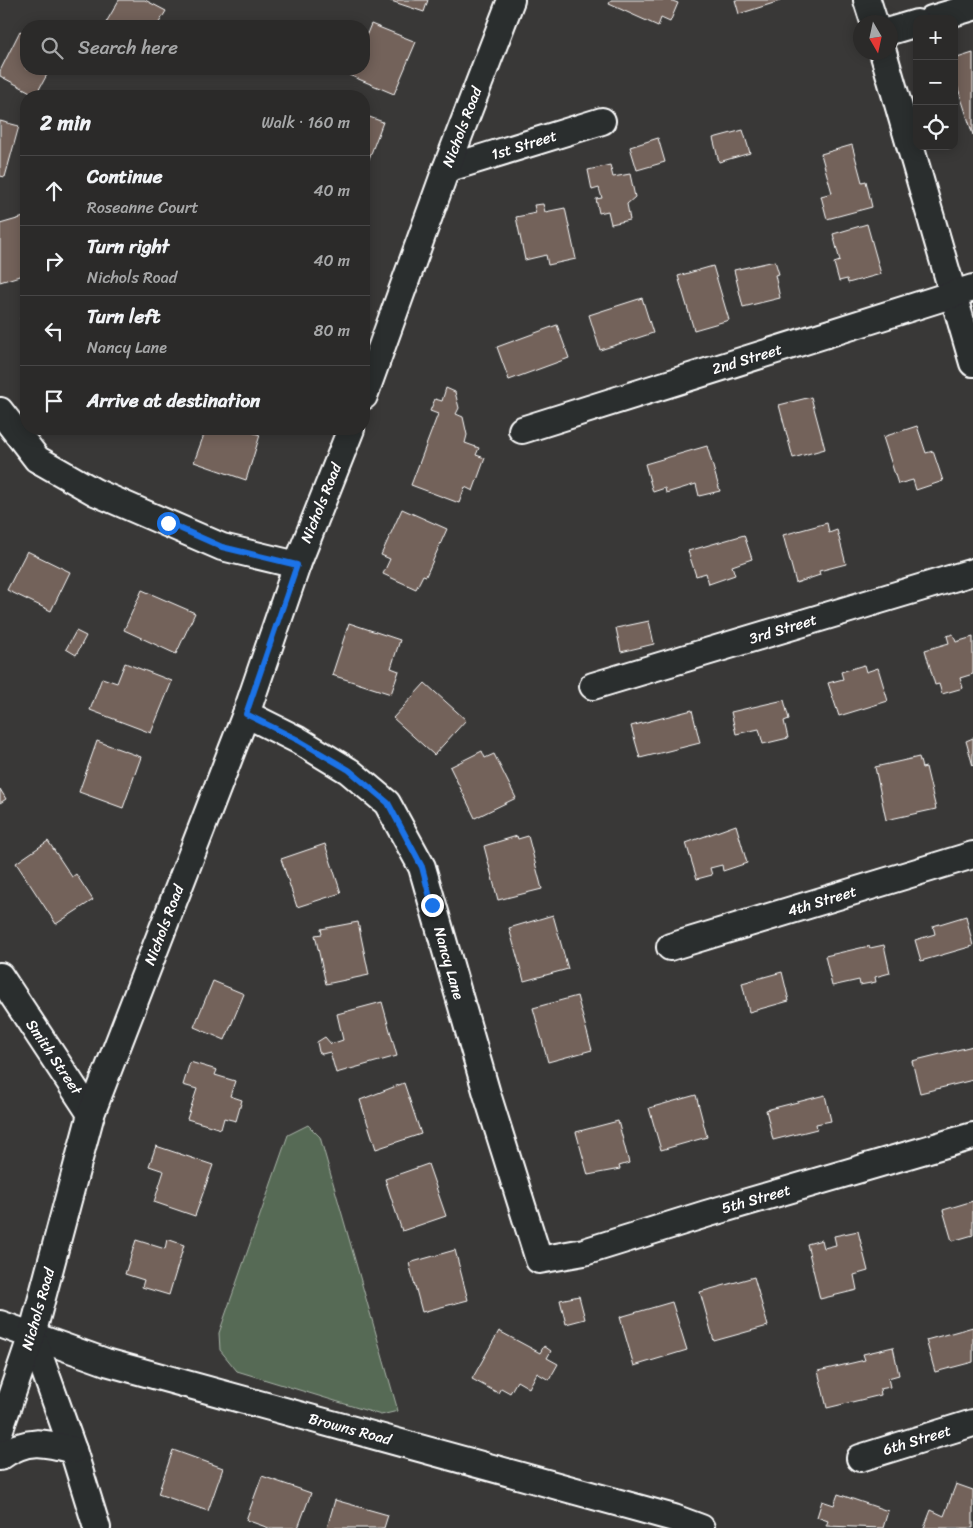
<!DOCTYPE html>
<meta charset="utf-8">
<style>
:root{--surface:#2b2a29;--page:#333231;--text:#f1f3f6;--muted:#a6a7a8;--line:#474646}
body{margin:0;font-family:Sriracha,sans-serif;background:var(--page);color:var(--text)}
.controls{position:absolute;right:15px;top:15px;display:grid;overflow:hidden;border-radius:10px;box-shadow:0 2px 12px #0003}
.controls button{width:45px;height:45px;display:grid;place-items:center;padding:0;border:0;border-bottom:1px solid var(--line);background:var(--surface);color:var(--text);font:25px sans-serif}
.compass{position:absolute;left:853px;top:15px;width:45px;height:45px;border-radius:50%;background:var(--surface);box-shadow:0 2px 12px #0003;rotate:171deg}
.stop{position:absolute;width:15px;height:15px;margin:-11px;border:4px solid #1a73e8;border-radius:50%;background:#fff}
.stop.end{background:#1a73e8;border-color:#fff;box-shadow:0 1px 5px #0008}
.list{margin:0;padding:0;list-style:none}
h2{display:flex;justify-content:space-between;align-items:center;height:65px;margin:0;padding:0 20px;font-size:21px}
h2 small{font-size:16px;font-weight:400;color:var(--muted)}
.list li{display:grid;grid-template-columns:32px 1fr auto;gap:15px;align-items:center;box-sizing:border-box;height:70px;padding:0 20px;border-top:1px solid var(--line)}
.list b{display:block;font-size:19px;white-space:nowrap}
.list p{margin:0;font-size:16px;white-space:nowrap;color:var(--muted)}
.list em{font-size:16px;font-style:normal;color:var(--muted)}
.icon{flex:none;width:28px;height:28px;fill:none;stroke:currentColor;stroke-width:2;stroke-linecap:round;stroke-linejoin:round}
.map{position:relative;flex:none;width:973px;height:1528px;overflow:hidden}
.search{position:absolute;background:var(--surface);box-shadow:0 2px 12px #0003;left:20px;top:20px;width:350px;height:55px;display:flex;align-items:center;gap:12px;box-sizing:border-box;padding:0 18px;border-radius:20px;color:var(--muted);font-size:19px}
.panel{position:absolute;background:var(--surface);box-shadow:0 2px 12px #0003;left:20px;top:90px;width:350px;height:345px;border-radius:20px}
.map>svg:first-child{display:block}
.green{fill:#566a54;stroke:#aab4aa}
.building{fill:#73625a;stroke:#fff}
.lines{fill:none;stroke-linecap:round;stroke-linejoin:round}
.minor-casing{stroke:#fff;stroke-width:30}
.minor{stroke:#2a2d2e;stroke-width:26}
.route{stroke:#1a73e8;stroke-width:6}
.labels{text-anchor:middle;stroke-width:4;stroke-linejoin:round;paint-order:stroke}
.street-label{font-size:15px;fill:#fff;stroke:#2a2d2e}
</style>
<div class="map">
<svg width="973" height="1528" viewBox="0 0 973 1528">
<rect width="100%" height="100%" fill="#393837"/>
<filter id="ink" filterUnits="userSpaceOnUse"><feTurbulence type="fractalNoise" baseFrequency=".02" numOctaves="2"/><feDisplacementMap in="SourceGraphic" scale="10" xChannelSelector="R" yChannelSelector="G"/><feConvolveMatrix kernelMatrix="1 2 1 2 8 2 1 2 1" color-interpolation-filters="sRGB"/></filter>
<g filter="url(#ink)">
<path class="green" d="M308,1125L320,1137L398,1411L381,1415L237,1371L220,1350L219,1333L288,1135Z"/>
<g class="building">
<path d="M119,0H145L166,11L157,26H104Z"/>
<path d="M388,0H428L424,12Z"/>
<path d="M611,0H670L678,3L670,22L661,18L658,26L609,4Z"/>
<path d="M735,0H779L780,1L739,14Z"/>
<path d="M371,24L416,42L394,94L349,75L352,69H364V41Z"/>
<path d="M20,31L26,34V69H50L36,95L0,76V71Z"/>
<path d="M973,53V135L954,76V59Z"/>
<path d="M364,115L383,122L364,172Z"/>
<path d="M0,121L19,126L5,177L0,176Z"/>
<path d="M743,130L750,153L719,162L713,138Z"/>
<path d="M658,138L665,162L637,170L630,147Z"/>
<path d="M852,145L862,182L866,181L872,207L827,219L821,196L832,193L821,154Z"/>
<path d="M610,165L613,177L630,174L635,197L627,204L630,220L611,224L608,211L599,213L596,199L602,198L599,188L592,190L588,170Z"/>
<path d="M543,204L545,212L565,208L576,259L548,265L546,255L525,260L516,217L536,213L534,205Z"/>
<path d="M24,217L26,227V274L0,282V224Z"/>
<path d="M867,224L881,274L848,283L847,279L839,281L834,263L840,261L833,234Z"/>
<path d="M775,261L779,274L775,275L780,298L743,307L734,270Z"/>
<path d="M713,266L729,320L694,330L678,276Z"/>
<path d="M642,298L653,333L600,350L589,315Z"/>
<path d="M26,314V329L20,318Z"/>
<path d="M557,325L569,358L509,380L497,347Z"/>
<path d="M446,388L455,392L459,408L456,414L463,417L467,435L465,443L479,448L476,455L485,458L473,491L465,487L459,503L411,485L438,414L430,411L435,399L442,401Z"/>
<path d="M811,397L825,449L793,458L779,405Z"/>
<path d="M917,426L926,453L933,451L943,481L916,490L913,480L898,484L883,437Z"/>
<path d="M206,429H242L260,435L246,480L194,462Z"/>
<path d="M707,446L720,491L699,496L696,484L666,493L665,488L653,492L645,464Z"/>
<path d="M402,509L447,529L426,576L423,575L416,589L383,574L390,559L381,555Z"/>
<path d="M827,523L829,533L837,530L846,564L819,571L820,575L796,583L783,535Z"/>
<path d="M744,535L752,559L732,566L735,575L709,584L706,573L696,576L688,551Z"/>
<path d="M27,551L70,572L51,611L7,590Z"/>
<path d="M142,590L195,613L176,654L124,630Z"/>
<path d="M649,621L654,644L621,652L616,628Z"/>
<path d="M349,623L400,640L391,668L399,671L391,694L332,675Z"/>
<path d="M76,631L86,636L76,655L66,649Z"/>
<path d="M953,634L956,642L973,637V674L960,678L963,688L942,694L939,684L935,685L925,650L949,643L947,636Z"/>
<path d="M125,663L172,681L151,733L90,710L102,678L117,683Z"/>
<path d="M864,665L866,672L878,668L888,701L839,716L828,683L843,679L841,672Z"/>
<path d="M425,683L466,720L434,755L393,718Z"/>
<path d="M784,700L789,719L784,721L788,738L763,744L759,729L736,734L731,712Z"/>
<path d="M692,710L700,743L640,758L631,726Z"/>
<path d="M973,738V766L966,741Z"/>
<path d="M97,741L141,757L123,808L79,792Z"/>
<path d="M482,751L485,758L494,754L516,798L475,818L450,767Z"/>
<path d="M919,757L922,768L926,767L936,809L886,820L875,767Z"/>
<path d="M0,789L6,799L0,803Z"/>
<path d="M736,825L747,863L723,871L722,865L710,868L712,875L697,879L686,843Z"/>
<path d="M517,836L518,839L528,836L542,889L498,900L484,846Z"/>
<path d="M48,841L72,877L76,874L93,900L56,924L16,863Z"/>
<path d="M325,844L341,893L297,907L281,859Z"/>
<path d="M553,915L568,969L524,981L509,928Z"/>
<path d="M966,916L973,946L921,961L915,940L935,934L933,926Z"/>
<path d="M358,922L369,975L326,984L315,935L322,934L321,929Z"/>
<path d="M884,945L890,973L875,977L876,982L860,985L859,980L832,986L825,956L869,946L870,948Z"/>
<path d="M782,972L789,1001L749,1012L742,983Z"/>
<path d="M213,981L244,994L225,1040L194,1027Z"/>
<path d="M577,996L592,1050L548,1062L533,1008Z"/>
<path d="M382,1002L397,1056L336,1073L330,1052L322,1054L319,1052L317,1042L325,1037L331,1044L343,1040L337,1014Z"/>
<path d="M973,1046V1080L920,1093L912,1061Z"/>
<path d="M190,1062L217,1070L215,1075L235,1081L230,1096L242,1100L236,1121L224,1118L221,1129L187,1119L197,1089L183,1085Z"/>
<path d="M404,1083L421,1134L376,1149L360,1100Z"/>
<path d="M696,1095L707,1137L661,1150L649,1108Z"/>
<path d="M825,1095L831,1121L816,1124L817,1129L773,1140L766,1110Z"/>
<path d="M618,1121L629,1163L619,1166L620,1169L588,1175L576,1132Z"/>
<path d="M156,1146L213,1165L195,1216L154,1202L164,1171L149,1166Z"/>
<path d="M428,1164L446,1216L402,1231L385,1179Z"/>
<path d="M973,1201V1235L952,1241L943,1210Z"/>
<path d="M858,1231L868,1271L854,1275L857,1290L820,1299L807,1244L822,1240L824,1248L836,1245L834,1236Z"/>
<path d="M167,1239L184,1245L169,1295L142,1287L144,1280L125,1274L136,1240L165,1249Z"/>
<path d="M455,1250L468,1300L422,1312L409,1263Z"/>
<path d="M754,1277L768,1326L714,1341L700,1292Z"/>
<path d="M579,1296L585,1319L566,1324L560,1300Z"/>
<path d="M672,1302L687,1350L634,1366L620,1317Z"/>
<path d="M973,1327V1362L935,1372L926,1340Z"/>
<path d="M499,1331L540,1353L544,1346L551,1351L547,1358L558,1364L549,1380L537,1373L529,1388L517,1381L510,1393L501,1388L498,1393L472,1379Z"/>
<path d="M893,1347L899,1375L888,1378L890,1387L880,1389L881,1395L827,1408L818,1371L865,1360L863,1354Z"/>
<path d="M173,1450L223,1468L208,1511L158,1494Z"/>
<path d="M262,1476L311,1493L298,1528H269L246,1520Z"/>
<path d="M956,1484L973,1490V1528H924L931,1510L944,1516Z"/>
<path d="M838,1494L888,1511L883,1528L826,1526L828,1521L817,1517L822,1501L834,1505Z"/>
<path d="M335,1500L388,1515L384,1528H327Z"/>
</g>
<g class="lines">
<defs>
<g id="minor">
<path d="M867,0L874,22"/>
<path d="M932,19L973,7"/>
<path d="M890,31L917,23"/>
<path d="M883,52L973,363"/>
<path d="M446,169L602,121"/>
<path d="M364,396L446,169L511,0"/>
<path d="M0,411L37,459L95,492L222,547L297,565"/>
<path d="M522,430L973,288"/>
<path d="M593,686L973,572"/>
<path d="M246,714L298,740L349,771L387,803L422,867L487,1094L539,1260L584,1252L706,1214L973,1136"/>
<path d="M670,947L973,855"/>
<path d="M0,976L91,1114"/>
<path d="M0,1324L106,1362L674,1518L701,1528"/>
<path d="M32,1335L73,1450L97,1528"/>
<path d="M0,1429L32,1335L91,1114L246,714L297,565L351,429"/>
<path d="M0,1457C27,1438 44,1442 73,1450"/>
<path d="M860,1458L973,1423"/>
</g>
</defs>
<use href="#minor" class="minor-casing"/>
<use href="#minor" class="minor"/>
</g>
</g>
<g class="lines" filter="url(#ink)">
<path class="route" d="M168,523L222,547L297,565L246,714L298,740L349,770L388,803L422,867L432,905"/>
</g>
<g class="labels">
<g class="street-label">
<text transform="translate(462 127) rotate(-69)" y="5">Nichols Road</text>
<text transform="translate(524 145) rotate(-17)" y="5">1st Street</text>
<text transform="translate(747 359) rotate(-17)" y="5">2nd Street</text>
<text transform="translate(321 503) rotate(-68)" y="5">Nichols Road</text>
<text transform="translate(783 629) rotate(-17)" y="5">3rd Street</text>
<text transform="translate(822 901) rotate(-17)" y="5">4th Street</text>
<text transform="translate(164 925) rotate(-69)" y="5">Nichols Road</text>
<text transform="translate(449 963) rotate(74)" y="5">Nancy Lane</text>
<text transform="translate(54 1057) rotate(56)" y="5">Smith Street</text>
<text transform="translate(756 1199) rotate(-16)" y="5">5th Street</text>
<text transform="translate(38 1309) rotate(-74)" y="5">Nichols Road</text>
<text transform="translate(350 1429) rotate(15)" y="5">Browns Road</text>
<text transform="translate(917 1440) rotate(-17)" y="5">6th Street</text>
</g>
</g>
</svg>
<div class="controls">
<button>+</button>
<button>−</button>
<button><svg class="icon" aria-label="locate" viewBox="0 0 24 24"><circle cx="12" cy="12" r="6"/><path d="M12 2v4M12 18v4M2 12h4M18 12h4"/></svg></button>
</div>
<svg class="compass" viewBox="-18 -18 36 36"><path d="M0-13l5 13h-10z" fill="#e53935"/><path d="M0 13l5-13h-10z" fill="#a6a7a8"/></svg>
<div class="stop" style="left:168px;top:523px"></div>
<div class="stop end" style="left:432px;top:905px"></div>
<div class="search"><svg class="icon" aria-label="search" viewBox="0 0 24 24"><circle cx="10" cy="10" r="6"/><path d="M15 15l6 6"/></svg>Search here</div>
<section class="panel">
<h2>2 min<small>Walk · 160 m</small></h2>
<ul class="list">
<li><svg class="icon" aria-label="ahead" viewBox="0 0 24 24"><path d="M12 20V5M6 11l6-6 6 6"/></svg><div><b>Continue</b><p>Roseanne Court</p></div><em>40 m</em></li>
<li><svg class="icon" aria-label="right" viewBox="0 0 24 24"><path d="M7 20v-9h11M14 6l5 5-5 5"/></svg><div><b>Turn right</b><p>Nichols Road</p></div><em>40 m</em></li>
<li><svg class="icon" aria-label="left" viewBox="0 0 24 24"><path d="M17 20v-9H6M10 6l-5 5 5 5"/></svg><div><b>Turn left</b><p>Nancy Lane</p></div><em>80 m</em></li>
<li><svg class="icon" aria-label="arrive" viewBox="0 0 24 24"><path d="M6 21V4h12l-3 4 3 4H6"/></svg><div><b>Arrive at destination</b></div></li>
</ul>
</section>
</div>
